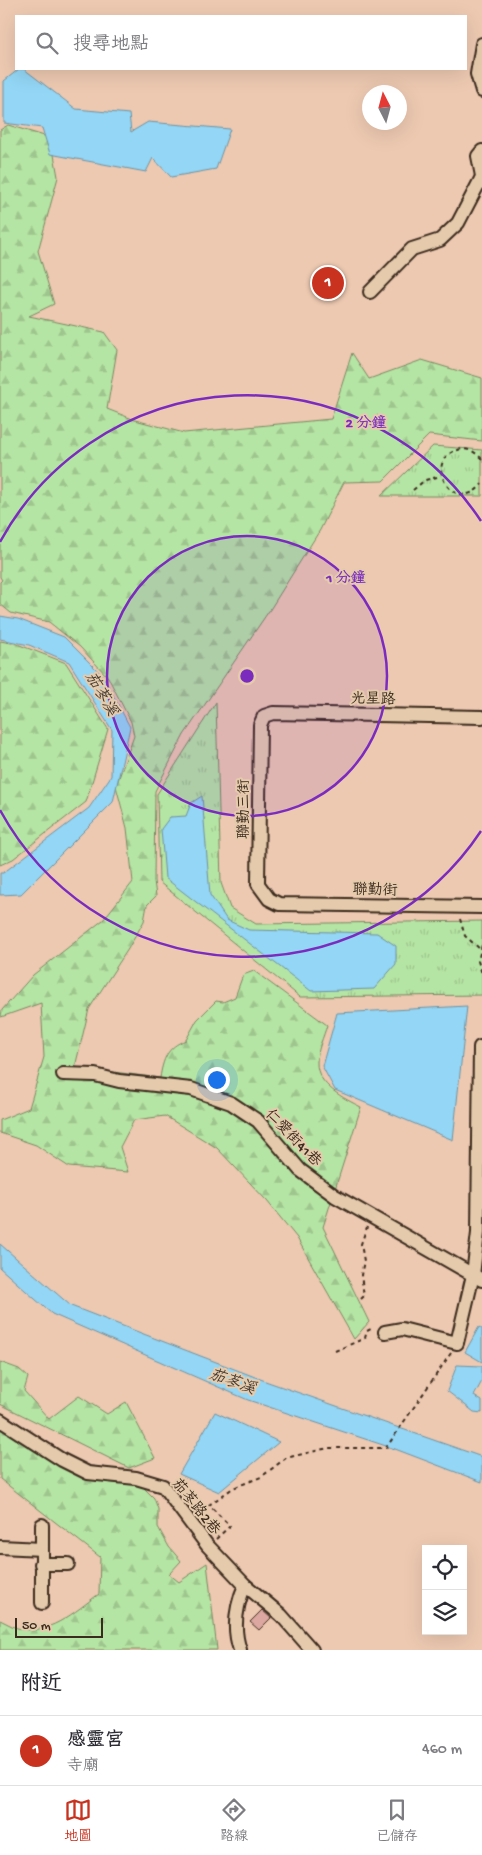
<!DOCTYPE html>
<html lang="zh-TW">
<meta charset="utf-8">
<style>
:root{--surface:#fff;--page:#f2f2f3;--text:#2b2b33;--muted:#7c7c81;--line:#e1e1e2;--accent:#c8321e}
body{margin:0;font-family:"Gochi Hand","LXGW WenKai TC",sans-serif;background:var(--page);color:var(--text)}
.controls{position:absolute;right:15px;bottom:15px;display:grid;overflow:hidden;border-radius:0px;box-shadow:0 5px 20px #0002}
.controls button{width:45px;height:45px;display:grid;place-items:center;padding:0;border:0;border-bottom:1px solid var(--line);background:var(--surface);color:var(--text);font:25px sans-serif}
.compass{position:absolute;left:362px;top:85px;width:45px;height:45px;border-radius:50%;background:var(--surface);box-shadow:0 5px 20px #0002;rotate:354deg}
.scale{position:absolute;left:15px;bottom:12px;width:88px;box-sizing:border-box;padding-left:5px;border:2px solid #3b2a1e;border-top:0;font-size:14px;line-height:18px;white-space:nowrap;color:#3b2a1e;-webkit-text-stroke:4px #e5cbac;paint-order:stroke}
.you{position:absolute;left:216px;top:1079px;width:18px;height:18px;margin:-12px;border:4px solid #fff;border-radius:50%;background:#1a73e8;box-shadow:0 0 0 8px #1a73e833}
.badge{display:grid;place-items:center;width:32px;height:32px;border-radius:50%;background:var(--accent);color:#fff;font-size:16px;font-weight:700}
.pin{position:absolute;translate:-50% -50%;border:2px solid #fff;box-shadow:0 1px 5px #0006}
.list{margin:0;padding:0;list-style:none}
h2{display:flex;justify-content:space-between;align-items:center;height:65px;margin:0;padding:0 20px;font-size:21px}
h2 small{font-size:16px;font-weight:400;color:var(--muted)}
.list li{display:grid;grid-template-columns:32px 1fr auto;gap:15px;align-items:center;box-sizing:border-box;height:70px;padding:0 20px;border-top:1px solid var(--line)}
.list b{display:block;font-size:19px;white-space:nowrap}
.list p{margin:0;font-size:16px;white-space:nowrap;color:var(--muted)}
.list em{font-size:16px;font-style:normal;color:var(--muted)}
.icon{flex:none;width:28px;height:28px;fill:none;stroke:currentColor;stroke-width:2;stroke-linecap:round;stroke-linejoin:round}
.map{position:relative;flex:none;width:482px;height:1650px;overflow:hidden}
.search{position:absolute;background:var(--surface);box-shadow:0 5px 20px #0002;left:15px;right:15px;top:15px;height:55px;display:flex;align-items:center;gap:12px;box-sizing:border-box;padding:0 18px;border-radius:0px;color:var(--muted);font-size:19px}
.sheet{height:135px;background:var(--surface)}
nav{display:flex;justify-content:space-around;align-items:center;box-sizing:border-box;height:70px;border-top:1px solid var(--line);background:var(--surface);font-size:14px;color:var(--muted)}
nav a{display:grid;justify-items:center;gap:2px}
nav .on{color:var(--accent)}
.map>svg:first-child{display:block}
.grass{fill:url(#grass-tufts);stroke:#788861}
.forest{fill:url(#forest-firs);stroke:#788861}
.water{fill:#93d6f5;stroke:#70919f}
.building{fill:#dca7a0;stroke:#3b2a1e}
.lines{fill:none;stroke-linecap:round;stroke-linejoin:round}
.minor-casing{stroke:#3b2a1e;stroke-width:16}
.path{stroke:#3b2a1e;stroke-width:2;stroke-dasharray:4 4;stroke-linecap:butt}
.minor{stroke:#e5cbac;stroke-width:12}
.ring{fill:none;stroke:#7b2cbf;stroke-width:2.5}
.labels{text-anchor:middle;stroke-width:4;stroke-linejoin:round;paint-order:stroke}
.street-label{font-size:15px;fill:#3b2a1e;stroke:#e5cbac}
.water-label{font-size:16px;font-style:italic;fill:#443b34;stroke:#e5cbac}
.centre{fill:#7b2cbf;stroke:#e5cbac;stroke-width:2.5}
.ring-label{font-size:15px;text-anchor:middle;font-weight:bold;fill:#7b2cbf;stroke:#e5cbac;stroke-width:4;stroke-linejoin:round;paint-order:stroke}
</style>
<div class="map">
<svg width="482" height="1650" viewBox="0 0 482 1650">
<defs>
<pattern id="grass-tufts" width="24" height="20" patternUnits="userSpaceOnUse" patternTransform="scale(1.25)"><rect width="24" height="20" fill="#b5e5a4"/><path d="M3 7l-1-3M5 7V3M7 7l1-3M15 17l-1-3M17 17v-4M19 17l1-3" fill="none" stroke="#9dc58d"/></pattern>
<pattern id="forest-firs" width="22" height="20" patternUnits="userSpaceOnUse" patternTransform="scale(1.25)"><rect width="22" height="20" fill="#b5e5a4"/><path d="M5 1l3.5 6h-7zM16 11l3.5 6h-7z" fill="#9dc58d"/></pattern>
</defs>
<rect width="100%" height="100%" fill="#edc9b1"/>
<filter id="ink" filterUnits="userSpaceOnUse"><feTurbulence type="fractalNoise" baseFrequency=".02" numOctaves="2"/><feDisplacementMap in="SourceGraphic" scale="10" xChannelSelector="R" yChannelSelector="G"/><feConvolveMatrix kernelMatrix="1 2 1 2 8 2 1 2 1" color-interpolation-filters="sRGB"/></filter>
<g filter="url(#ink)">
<g class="grass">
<path d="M433,446L482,450V496H381Z"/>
<path d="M216,702L221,883L230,908L256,924L482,921V995L300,997L159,882L157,794Z"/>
</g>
<g class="forest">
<path d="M8,125L51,138L58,177L38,251L54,304L29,316L104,332L117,350L107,409L135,420L184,433L331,419L352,353L369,379L422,360L482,378V441L429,435L383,481L344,482L320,530L271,608L184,735L155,791L154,881L156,896L147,905L144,921L128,949L89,1009L75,1067L160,1078C163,1059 167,1047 186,1040L197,1020L216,1001L223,1002L235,997L243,975L254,971L327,1025C324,1036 317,1050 317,1062C316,1085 345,1099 361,1107L323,1227L369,1322L354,1339L297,1238L267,1201L217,1148L165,1116L134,1120L120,1147L128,1172L69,1167L36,1145L0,1133V1120L29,1108L44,1057L41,1003L1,1017L2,1010L33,975L103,920L133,882L127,828L116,786L134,736L131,722L108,677L80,647L49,622L11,613L0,604V582L2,580L0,577V130Z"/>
<path d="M0,641L17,644L66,663L108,729L86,802L13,859L0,865Z"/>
<path d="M0,1362L19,1369L28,1377L24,1391L49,1419L79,1396L107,1414L126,1402L155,1458L129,1468L0,1404Z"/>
<path d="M0,1425L70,1469L137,1481L154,1498L158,1509V1527L169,1547L181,1561L169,1574L179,1582L207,1563L217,1650H0V1620C5,1622 9,1625 14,1627C47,1639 75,1611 99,1594L100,1557L0,1479Z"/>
</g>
<g class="water">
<path d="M19,69H24L76,109L129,114L131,132L148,122L230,129L216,169L171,177L153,158L146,172L50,154L42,128L4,123V81Z"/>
<path d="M0,616L18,619L64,637L103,676L130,727L113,802L21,894L0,895V873H3L89,808L111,776L112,730L69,662L29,645L0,639Z"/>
<path d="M202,796L210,895L227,920L249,930L377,933L396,946V964L374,989L311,991L165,878L161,829L170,817L186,816L191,803Z"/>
<path d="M467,1006L453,1140L335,1090L322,1066L337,1013Z"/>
<path d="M0,1244L71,1306L268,1382L482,1457V1482L395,1449L248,1400L52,1314L0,1268Z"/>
<path d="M479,1327L482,1329V1362L465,1352Z"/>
<path d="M457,1365L482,1366V1381L474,1396L482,1401V1413L474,1412L447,1391Z"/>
<path d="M215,1412L279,1442L219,1492L179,1474Z"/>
</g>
<path class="building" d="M262,1610L271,1618L259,1630L250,1622Z"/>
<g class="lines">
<defs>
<g id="minor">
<path d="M482,44L477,74L482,91"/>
<path d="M482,151L478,156L482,176"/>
<path d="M370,292L412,249L440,240L458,223L482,177"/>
<path d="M482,717L273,713L264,716L260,725L258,884L269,899L279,904L482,907"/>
<path d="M63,1074L95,1075L119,1081L191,1089L231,1103L258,1121L300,1170L335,1196L482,1280"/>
<path d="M385,1332L402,1329L457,1343L473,1275L478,1233L480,1047H482"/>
<path d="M0,1420L62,1460L88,1473L136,1478L163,1486L207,1545L245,1585L281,1615L312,1650"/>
<path d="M0,1547L42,1549V1603"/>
<path d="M42,1549V1525"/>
<path d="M41,1564H68"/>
<path d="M240,1650C232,1627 236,1606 245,1585"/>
</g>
</defs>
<use href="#minor" class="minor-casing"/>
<g class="path">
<path d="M482,459C475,452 468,447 458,450C420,460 455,518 482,484"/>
<path d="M413,490L425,480L441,476"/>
<path d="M460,919L465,936L480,949"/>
<path d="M482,945L478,961L482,974"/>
<path d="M361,1299L364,1296L361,1275L364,1261L361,1244L367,1227"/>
<path d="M335,1351L365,1338L367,1331L373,1328"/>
<path d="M216,1539L230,1526L209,1505L233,1488L261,1477L286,1458L328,1448H386L451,1353"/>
</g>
<use href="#minor" class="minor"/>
</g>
</g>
<circle cx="247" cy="676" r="140" fill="#7b2cbf" fill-opacity=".12"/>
<g class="ring">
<circle cx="247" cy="676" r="140"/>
<path d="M481 831A281 281 0 0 1 0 810M0 542A281 281 0 0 1 481 521"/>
</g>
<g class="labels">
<g class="street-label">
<text transform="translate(373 698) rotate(1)" y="5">光星路</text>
<text transform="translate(243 809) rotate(-90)" y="5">聯勤三街</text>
<text transform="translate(375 889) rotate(1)" y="5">聯勤街</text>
<text transform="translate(294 1137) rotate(46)" y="5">仁愛街41巷</text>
<text transform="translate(197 1506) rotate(51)" y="5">茄苳路2巷</text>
</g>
<g class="water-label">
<text transform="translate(103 693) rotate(59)" y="6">茄苳溪</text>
<text transform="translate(233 1380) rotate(20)" y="6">茄苳溪</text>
</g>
</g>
<circle cx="247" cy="676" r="8" class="centre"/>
<g class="ring-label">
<text x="366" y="427">2 分鐘</text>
<text x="346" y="582">1 分鐘</text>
</g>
</svg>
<div class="controls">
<button><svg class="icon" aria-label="locate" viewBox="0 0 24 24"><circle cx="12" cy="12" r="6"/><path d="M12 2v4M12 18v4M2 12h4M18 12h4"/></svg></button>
<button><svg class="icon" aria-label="layers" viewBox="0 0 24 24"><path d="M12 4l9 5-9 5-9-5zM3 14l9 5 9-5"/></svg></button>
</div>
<svg class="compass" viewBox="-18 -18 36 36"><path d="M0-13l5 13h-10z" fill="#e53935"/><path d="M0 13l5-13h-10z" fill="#7c7c81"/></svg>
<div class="scale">50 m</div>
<div class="you"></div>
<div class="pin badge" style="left:328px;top:283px">1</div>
<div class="search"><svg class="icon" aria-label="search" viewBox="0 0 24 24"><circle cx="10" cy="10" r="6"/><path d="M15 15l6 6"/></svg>搜尋地點</div>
</div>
<section class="sheet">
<h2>附近<small></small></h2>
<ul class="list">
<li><span class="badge">1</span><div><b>感靈宮</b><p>寺廟</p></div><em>460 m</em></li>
</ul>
</section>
<nav>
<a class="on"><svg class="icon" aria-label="map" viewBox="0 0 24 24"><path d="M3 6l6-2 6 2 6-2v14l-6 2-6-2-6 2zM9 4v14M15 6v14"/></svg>地圖</a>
<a><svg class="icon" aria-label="directions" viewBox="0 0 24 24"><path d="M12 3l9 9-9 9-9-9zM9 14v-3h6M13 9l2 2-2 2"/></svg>路線</a>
<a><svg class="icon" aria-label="saved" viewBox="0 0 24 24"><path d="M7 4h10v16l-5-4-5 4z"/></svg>已儲存</a>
</nav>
